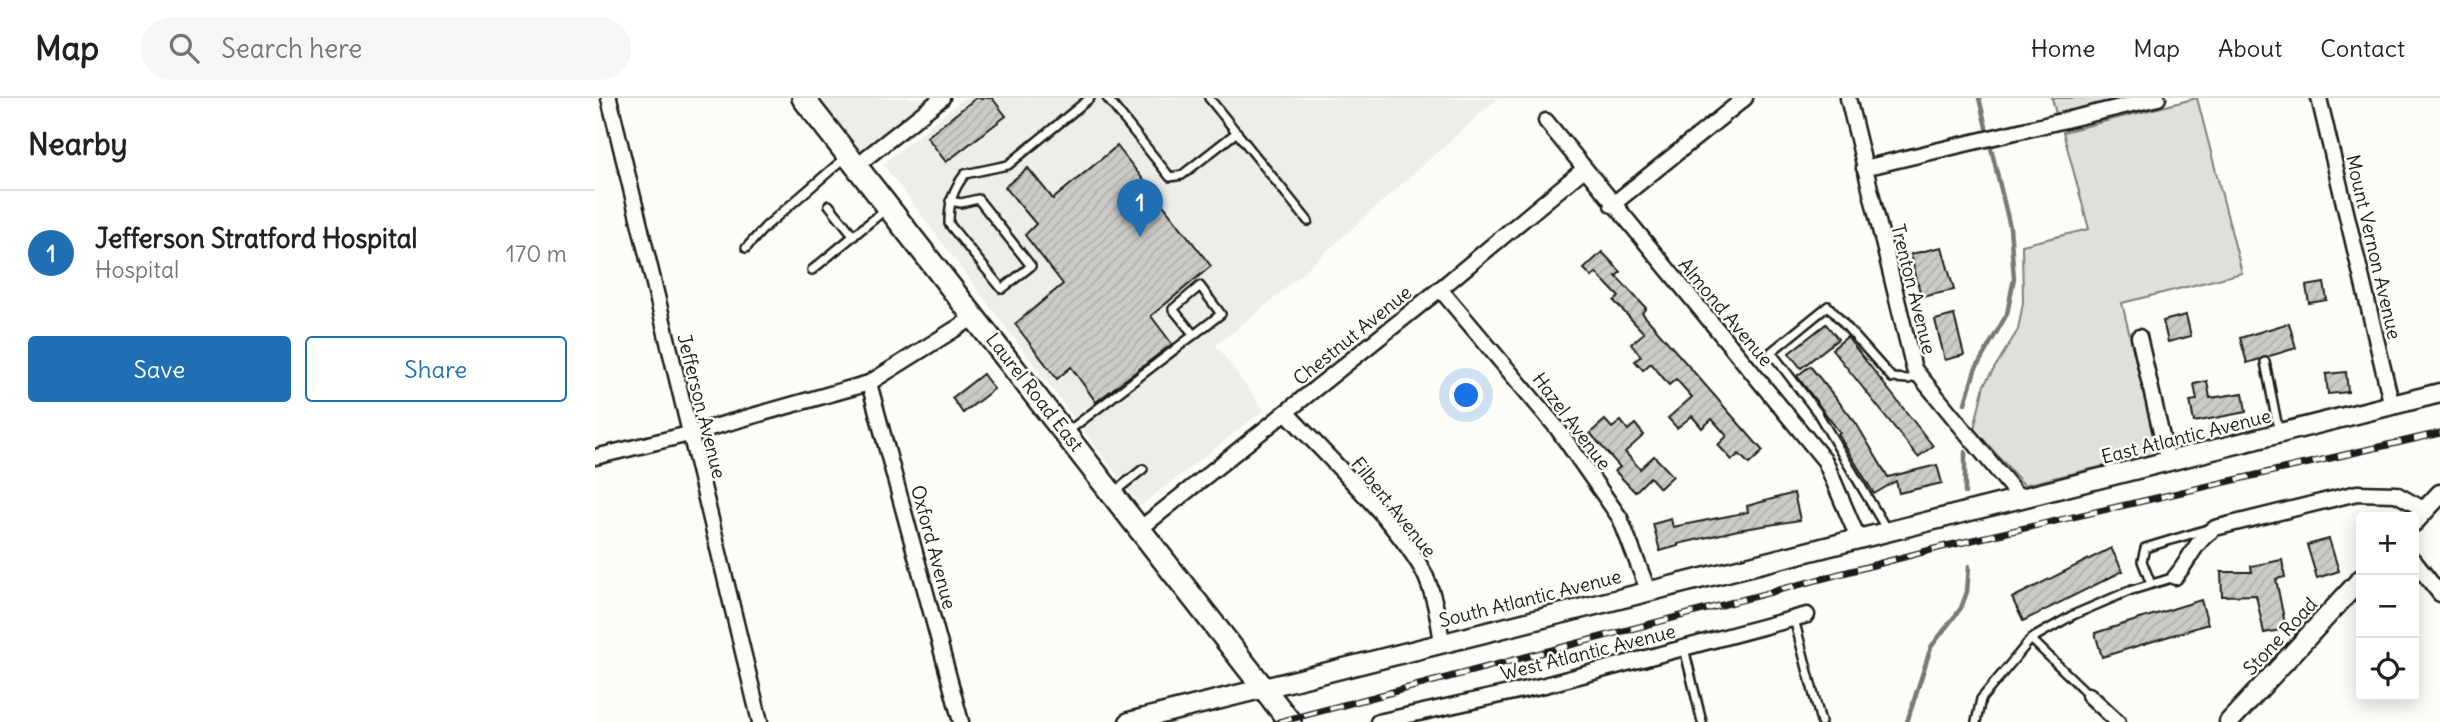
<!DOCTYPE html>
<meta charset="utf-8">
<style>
:root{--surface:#fff;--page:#f6f6f6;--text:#202124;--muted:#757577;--line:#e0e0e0;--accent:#1f6fb2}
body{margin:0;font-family:Delius,sans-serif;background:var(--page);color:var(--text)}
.controls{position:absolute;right:21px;bottom:21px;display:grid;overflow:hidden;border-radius:7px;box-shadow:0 4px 18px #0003}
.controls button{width:63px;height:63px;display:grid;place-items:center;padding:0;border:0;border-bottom:2px solid var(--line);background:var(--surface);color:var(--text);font:35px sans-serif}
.you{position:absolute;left:872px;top:298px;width:24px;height:24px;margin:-18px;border:5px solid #fff;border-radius:50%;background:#1a73e8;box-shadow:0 0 0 10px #1a73e833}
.badge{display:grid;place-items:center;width:46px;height:46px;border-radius:50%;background:var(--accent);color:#fff;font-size:23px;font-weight:700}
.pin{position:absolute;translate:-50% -58px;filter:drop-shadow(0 2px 4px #0008)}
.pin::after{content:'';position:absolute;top:37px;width:24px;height:21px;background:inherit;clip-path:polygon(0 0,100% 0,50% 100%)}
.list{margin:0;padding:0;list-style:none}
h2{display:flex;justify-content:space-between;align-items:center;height:91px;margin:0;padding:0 28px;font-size:30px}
h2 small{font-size:23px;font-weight:400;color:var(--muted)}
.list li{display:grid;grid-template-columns:46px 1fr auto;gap:21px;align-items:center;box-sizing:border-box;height:126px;padding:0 28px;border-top:2px solid var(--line)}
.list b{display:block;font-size:26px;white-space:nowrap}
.list p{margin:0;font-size:23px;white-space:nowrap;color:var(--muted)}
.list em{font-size:23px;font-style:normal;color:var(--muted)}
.actions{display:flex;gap:14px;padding:21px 28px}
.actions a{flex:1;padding:16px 0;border:2px solid var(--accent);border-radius:7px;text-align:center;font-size:24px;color:var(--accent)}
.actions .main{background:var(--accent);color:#fff}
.icon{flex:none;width:38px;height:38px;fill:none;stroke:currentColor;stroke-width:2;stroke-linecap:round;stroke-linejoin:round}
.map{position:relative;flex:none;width:1845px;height:624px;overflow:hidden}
header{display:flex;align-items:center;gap:42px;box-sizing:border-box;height:98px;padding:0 35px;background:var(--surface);border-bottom:2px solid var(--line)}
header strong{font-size:33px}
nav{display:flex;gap:38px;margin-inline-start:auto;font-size:24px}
.search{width:490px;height:63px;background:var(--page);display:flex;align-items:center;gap:18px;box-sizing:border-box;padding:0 24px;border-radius:38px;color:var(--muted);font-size:26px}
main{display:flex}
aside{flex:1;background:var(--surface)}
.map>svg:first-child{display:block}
.built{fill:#eeede9}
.park{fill:#e0dfdb;stroke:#7e7e7c;stroke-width:2}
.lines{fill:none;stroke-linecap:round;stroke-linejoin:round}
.stream{stroke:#797876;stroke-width:4.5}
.building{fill:url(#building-hatch);stroke:#1c1c1c;stroke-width:2}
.service-casing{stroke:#1c1c1c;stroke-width:12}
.minor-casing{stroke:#1c1c1c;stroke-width:19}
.tertiary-casing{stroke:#1c1c1c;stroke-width:23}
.secondary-casing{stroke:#1c1c1c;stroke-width:26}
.service{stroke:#fdfcf7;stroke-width:7}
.minor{stroke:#fdfcf7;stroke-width:14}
.tertiary{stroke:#fdfcf7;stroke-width:18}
.secondary{stroke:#fdfcf7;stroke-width:21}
.rail-casing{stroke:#1c1c1c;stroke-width:7}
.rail{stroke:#fdfcf7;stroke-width:4.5;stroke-dasharray:13;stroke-linecap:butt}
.labels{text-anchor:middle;stroke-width:5;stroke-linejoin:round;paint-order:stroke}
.street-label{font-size:19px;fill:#1c1c1c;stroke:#fdfcf7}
</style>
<header>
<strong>Map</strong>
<div class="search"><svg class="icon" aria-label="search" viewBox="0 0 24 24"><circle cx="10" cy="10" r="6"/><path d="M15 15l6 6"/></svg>Search here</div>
<nav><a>Home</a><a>Map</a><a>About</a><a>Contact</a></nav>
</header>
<main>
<aside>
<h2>Nearby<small></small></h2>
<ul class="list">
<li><span class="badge">1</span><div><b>Jefferson Stratford Hospital</b><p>Hospital</p></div><em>170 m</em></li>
</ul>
<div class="actions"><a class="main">Save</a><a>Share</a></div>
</aside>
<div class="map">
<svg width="1845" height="624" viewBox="0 0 1845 624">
<defs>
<pattern id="building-hatch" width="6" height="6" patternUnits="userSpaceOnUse" patternTransform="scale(1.75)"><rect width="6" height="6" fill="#cccbc8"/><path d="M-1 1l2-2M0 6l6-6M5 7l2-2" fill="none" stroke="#afaeab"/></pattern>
</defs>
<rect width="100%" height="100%" fill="#fdfcf7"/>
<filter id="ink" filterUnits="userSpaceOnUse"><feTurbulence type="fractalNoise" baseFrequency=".0143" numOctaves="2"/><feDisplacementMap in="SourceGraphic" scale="14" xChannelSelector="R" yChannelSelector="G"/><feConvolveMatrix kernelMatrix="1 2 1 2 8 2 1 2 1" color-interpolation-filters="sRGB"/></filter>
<g filter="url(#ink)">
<g class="built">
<path d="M208,0H347L262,67Z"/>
<path d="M369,0H903L666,212L621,247L669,312L545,408L288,66Z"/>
</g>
<g class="park">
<path d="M1457,0H1526L1461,16Z"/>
<path d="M1602,0L1647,175L1527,205L1563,355L1429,387L1379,331L1389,287L1423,232L1428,205L1427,147L1494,131L1468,34Z"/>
</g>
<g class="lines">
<g class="stream">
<path d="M1370,305L1380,272L1412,216L1419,180L1415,129L1384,0"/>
<path d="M1370,354V395"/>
<path d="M1312,624L1336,549L1366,510L1372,494L1374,468"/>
</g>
</g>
<g class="building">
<path d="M381,0H397L411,18L351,64L332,39Z"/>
<path d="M522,48L616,168L556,218L577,246L501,304L476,269L462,281L420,226L468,186L430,137L441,126L410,89L433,70L458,101Z"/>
<path d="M1347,149L1359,192L1326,199L1316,156Z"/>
<path d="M1007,154L1026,174L1021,178L1051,210L1047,215L1168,353L1154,366L1144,356L1137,362L1123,347L1132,338L1117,321L1107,330L1097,318L1082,330L1073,320L1097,299L1081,281L1074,287L1056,265L1048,272L1040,263L1046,258L1036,246L1049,235L1019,203L1024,199L1001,175L997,179L989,171Z"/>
<path d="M1729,185L1732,202L1714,205L1711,188Z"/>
<path d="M1359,217L1369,257L1350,262L1340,222Z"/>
<path d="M1591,217L1596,238L1573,244L1568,223Z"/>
<path d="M1694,225L1701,250L1652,265L1645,240Z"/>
<path d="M1231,226L1243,241L1206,270L1194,255Z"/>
<path d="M1252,239L1338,348L1323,359L1237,251Z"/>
<path d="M1215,268L1261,325L1293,379L1342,367L1347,385L1304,395L1301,383L1279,396L1243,336L1245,335L1202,278Z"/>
<path d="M1751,274L1753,294L1733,296L1731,276Z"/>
<path d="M388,276L399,291L368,315L357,300Z"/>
<path d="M1612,283L1615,300L1648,295L1651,314L1599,324L1595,303L1602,302L1599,286Z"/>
<path d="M1010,322L1017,330L1026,323L1033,332L1040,326L1049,337L1030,354L1045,371L1059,358L1078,378L1065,390L1055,379L1040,394L1020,373L1025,369L995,335Z"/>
<path d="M1199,395L1205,422L1143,432L1083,446V448L1065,453L1058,426L1076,421L1078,429L1153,414L1152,408Z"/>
<path d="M1734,441L1744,473L1722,480L1712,447Z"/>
<path d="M1516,450L1528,473L1428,523L1417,500Z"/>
<path d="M1687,462L1690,479L1681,481L1691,531L1669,535L1661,497L1627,498L1626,474H1657L1656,468Z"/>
<path d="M1606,502L1613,526L1507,559L1500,535Z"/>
</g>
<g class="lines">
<defs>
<g id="service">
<path d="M512,0L575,79L587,77L642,34"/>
<path d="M614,0L713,123"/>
<path d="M355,103L366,105L383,101L436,168L407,191L354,126C354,105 357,93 370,76L413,67L495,0"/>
<path d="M234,107L259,138"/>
<path d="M151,150L170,129L251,59"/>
<path d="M217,172L291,111"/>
<path d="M1670,264L1684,335"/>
<path d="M472,334L626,216L605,188L578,211L599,237"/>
<path d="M518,395L548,371"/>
<path d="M1292,432L1222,314L1176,254L1233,208L1297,280L1314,281L1324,277"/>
<path d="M1556,486L1547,463L1550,450L1616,430"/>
<path d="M1199,521L1226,624"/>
<path d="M1436,541L1494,597"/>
<path d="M1089,550L1107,624"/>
<path d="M1381,624L1386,601L1436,541L1478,517L1534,493L1580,479"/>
</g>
<g id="minor">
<path d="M14,0L165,624"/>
<path d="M1253,0L1319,271L1424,399"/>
<path d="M1724,0L1797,308"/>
<path d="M951,23L1230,363L1263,440"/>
<path d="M262,67L347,0"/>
<path d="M1269,70L1563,0"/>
<path d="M1017,107L1150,0"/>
<path d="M845,191L962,330L1025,420L1053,492"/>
<path d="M1544,239L1573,365"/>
<path d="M274,285L366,624"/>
<path d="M691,314C733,360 796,418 827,471C839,493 843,519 847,544"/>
<path d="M0,359L94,336L274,285L381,218"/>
<path d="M546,430L845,191L989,71"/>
<path d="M1819,463L1845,496"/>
<path d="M1580,479C1596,461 1598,445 1620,430L1762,395L1801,396L1830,412"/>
<path d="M1494,597L1523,624"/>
<path d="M783,624L950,587L1212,517"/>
</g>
<g id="tertiary">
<path d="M1819,424L1845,396"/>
<path d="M534,624L1845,295"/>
<path d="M1634,624L1766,481"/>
</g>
<path id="secondary" d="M208,0L695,624"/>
</defs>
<use href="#service" class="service-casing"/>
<use href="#minor" class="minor-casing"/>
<use href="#tertiary" class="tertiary-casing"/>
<use href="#secondary" class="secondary-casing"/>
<use href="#service" class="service"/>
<use href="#minor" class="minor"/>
<use href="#tertiary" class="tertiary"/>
<use href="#secondary" class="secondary"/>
<defs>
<path id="rail" d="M684,624L1347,449L1845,335"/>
</defs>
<use href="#rail" class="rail-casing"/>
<use href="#rail" class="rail"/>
</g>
</g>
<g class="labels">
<g class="street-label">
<text transform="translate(1779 149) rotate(77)" y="7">Mount Vernon Avenue</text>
<text transform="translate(1319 191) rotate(76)" y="7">Trenton Avenue</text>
<text transform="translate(1131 214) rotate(50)" y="7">Almond Avenue</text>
<text transform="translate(757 237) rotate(-39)" y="7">Chestnut Avenue</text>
<text transform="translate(440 294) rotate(52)" y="7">Laurel Road East</text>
<text transform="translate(107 308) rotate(76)" y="7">Jefferson Avenue</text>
<text transform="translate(977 323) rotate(53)" y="7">Hazel Avenue</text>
<text transform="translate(1591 338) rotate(-14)" y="7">East Atlantic Avenue</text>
<text transform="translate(799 409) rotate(51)" y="7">Filbert Avenue</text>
<text transform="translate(339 449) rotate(75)" y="7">Oxford Avenue</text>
<text transform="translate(935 500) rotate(-14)" y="7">South Atlantic Avenue</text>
<text transform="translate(1685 538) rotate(-47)" y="7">Stone Road</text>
<text transform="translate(993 554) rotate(-14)" y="7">West Atlantic Avenue</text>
</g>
</g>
</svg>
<div class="controls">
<button>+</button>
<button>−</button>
<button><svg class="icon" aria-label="locate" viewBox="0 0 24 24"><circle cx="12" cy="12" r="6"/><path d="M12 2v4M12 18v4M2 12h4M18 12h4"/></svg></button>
</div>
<div class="you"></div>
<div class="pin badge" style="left:545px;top:139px">1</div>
</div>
</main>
